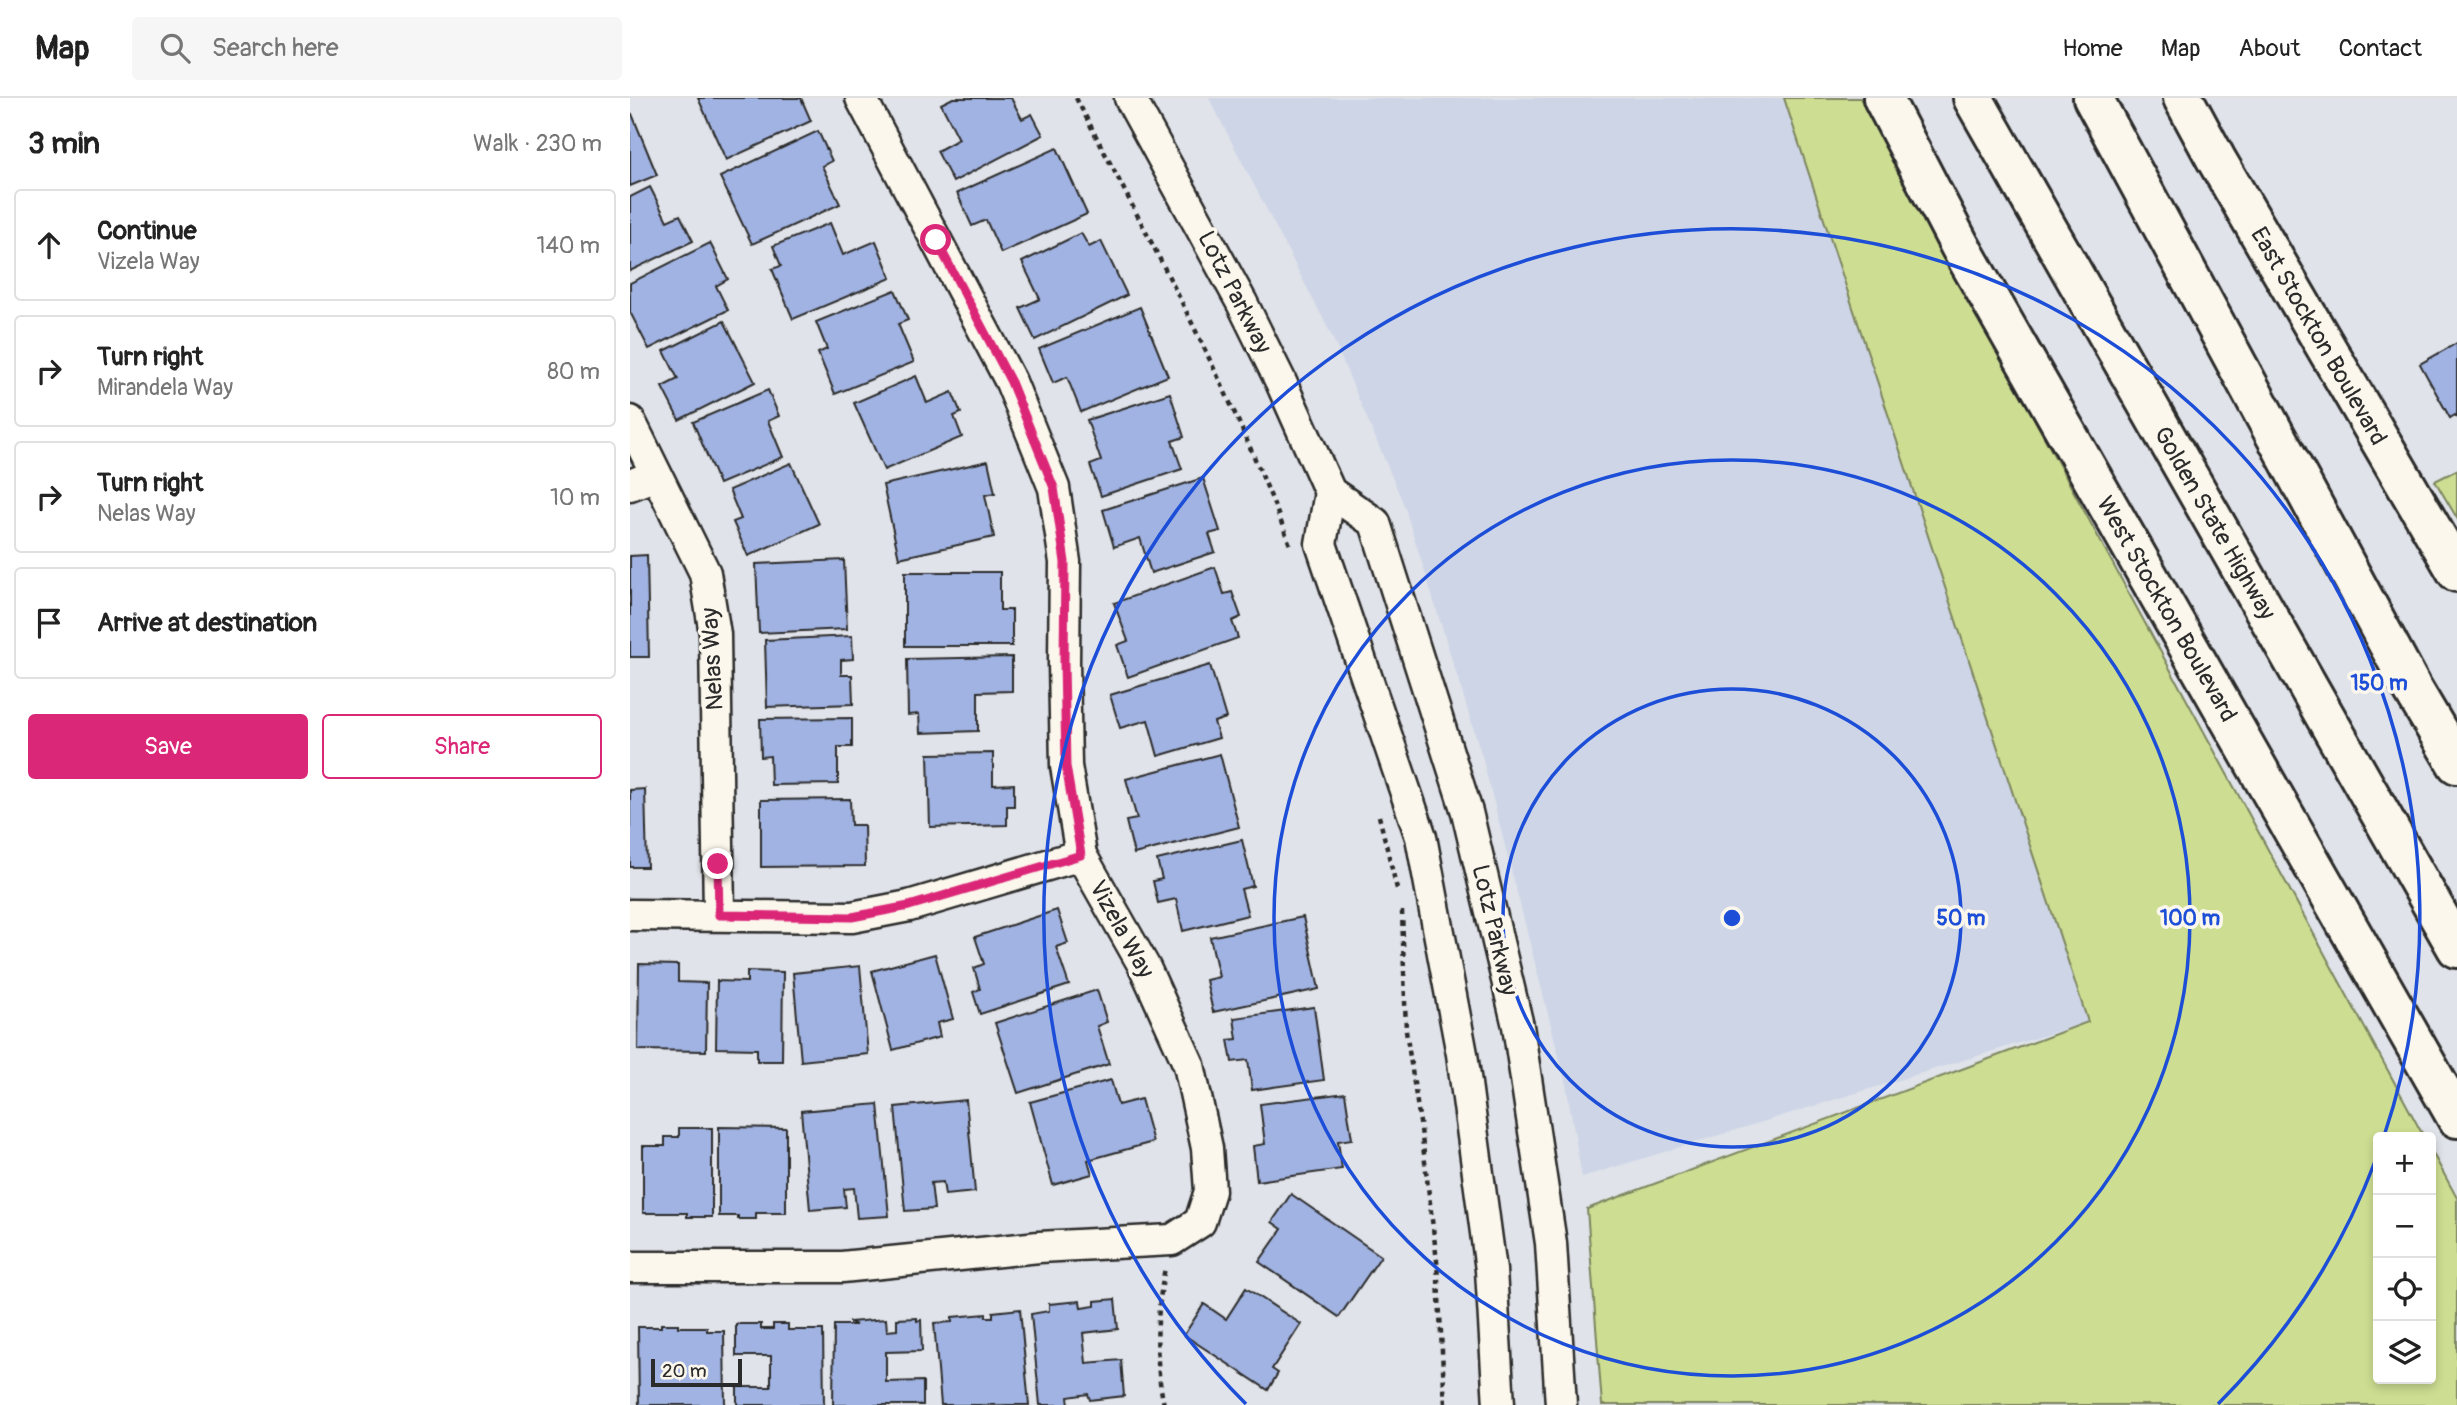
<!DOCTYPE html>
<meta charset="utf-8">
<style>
:root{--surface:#fff;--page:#f6f6f6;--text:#222;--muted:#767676;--line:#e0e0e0;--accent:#db2777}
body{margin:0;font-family:Pangolin,sans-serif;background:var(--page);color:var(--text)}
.controls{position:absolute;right:21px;bottom:21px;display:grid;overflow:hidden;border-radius:7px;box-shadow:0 4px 10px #0003}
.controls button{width:63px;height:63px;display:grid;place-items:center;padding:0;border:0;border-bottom:2px solid var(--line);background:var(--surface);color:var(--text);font:35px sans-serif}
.scale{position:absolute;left:21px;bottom:18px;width:91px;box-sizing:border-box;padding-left:7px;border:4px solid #2b2b2b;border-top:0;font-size:19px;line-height:24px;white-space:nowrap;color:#2b2b2b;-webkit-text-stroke:5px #fbf7ec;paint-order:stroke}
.stop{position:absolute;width:21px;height:21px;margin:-16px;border:5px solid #db2777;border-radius:50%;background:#fff}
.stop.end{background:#db2777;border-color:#fff;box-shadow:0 2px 7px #0008}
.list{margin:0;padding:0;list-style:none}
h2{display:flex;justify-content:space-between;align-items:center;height:91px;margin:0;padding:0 28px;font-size:30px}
h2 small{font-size:23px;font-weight:400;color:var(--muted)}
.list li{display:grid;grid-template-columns:46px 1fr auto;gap:21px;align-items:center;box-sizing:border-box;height:112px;margin:0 14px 14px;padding:0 14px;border:2px solid var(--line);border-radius:7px}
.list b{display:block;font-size:26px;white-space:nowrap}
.list p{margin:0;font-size:23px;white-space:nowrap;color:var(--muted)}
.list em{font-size:23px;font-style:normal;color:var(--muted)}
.actions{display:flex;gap:14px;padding:21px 28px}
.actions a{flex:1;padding:16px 0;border:2px solid var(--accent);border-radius:7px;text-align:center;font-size:24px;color:var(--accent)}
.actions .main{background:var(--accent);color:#fff}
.icon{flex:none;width:38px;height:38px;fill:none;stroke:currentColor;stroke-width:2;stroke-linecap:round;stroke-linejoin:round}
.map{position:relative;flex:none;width:1827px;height:1307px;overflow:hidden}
header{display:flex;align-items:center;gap:42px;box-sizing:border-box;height:98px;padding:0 35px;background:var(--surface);border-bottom:2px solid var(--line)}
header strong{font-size:33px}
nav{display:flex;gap:38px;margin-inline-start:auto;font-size:24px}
.search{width:490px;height:63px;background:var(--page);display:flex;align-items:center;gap:18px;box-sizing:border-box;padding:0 24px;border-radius:7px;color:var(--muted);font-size:26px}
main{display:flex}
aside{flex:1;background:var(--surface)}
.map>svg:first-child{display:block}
.built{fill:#cdd5e7}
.green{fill:#cdde92;stroke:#7c845e;stroke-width:2}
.building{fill:#a1b3e2;stroke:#2b2b2b;stroke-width:2}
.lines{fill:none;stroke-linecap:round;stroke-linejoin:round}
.street-casing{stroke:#2b2b2b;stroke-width:35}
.secondary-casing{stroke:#2b2b2b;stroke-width:44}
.highway-casing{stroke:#2b2b2b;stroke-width:44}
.path{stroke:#2b2b2b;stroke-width:4.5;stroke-dasharray:5 5;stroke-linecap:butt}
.street{stroke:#fbf7ec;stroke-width:30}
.secondary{stroke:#fbf7ec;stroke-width:38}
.highway{stroke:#fbf7ec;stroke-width:38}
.route{stroke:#db2777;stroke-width:9}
.ring{fill:none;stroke:#1d4ed8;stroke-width:3.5}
.labels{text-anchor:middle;stroke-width:7;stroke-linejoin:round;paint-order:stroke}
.street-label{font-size:24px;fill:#2b2b2b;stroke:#fbf7ec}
.centre{fill:#1d4ed8;stroke:#fbf7ec;stroke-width:3.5}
.ring-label{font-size:21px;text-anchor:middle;font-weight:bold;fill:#1d4ed8;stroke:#fbf7ec;stroke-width:7;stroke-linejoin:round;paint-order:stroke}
</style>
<header>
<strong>Map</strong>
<div class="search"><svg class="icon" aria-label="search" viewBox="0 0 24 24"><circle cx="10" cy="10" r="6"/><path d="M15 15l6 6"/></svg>Search here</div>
<nav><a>Home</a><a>Map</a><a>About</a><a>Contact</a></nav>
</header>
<main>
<aside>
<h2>3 min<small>Walk · 230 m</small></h2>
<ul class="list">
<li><svg class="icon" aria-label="ahead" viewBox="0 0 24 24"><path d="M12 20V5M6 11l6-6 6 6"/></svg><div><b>Continue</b><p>Vizela Way</p></div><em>140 m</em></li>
<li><svg class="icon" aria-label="right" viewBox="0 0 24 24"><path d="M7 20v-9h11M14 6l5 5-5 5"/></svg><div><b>Turn right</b><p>Mirandela Way</p></div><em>80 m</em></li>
<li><svg class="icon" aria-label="right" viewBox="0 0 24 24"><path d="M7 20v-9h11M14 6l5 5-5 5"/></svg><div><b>Turn right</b><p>Nelas Way</p></div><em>10 m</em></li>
<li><svg class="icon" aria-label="arrive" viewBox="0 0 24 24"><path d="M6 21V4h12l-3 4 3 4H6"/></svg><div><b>Arrive at destination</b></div></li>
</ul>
<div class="actions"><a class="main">Save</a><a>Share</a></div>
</aside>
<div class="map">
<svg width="1827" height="1307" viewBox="0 0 1827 1307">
<rect width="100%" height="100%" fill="#e0e3e9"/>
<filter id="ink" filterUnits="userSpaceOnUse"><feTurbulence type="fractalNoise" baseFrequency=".0143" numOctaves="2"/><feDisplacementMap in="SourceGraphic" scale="14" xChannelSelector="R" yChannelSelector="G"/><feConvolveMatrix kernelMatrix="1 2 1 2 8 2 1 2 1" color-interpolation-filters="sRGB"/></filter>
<g filter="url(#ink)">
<path class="built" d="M579,0H1154L1458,924L952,1079L936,986L852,658L774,407L701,236Z"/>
<g class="green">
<path d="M1154,0H1230L1794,1039H1748V1281H1801V1052L1827,1100V1307H972L957,1111L1458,924Z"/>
<path d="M1827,372V420L1805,383Z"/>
</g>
<g class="building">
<path d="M68,0H171L181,23L96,62Z"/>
<path d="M323,0H381L392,21L402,16L413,37L323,84L307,53L329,41L311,6Z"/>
<path d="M0,16H2L27,77L0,88Z"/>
<path d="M188,33L202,63L192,68L210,106L122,146L90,79Z"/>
<path d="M427,50L457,116L371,155L356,122L342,128L327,95Z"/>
<path d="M20,89L37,123L50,117L63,143L0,173V99Z"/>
<path d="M200,125L213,157L246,143L261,180L163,221L142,171L151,168L143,148Z"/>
<path d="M451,135L459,149L471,143L497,197L405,242L390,210L410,201L392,164Z"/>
<path d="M80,145L98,181L86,188L98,212L19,251L0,214V185Z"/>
<path d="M265,192L278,222L268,226L284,264L205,296L188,255L197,251L186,224Z"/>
<path d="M510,209L538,278L451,314L437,279L423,285L409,251Z"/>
<path d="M94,223L125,284L49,322L32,289L48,281L34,253Z"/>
<path d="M1827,245V320L1825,317L1820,320L1790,266Z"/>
<path d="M286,278L297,305L322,294L331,315L324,318L332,339L254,372L224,305Z"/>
<path d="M138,292L149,318L138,323L153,359L89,386L63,324Z"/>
<path d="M540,295L554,339L542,343L552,371L471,398L460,367L471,363L457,322Z"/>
<path d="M358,363L365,395L355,397L364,439L269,460L253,387Z"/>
<path d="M161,365L189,426L118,458L103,424L111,421L99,392Z"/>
<path d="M573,380L590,433L579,436L585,454L521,475L510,440L484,449L473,412Z"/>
<path d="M17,457L19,559H0V458Z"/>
<path d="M214,462L217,531L129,535L126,466Z"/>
<path d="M585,469L594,496L602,494L611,519L602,523L608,540L498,579L487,547L498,543L484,505Z"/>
<path d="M275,474H370V512H382V548H275Z"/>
<path d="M222,538L223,561L211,562V577H222L223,606L137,609L135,542Z"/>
<path d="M382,559V593L348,594V633L290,635L289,616L278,617L277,561Z"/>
<path d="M580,567L596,620L584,624L589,640L528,658L518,622L490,630L480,597Z"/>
<path d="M222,620V649H208V686L141,687L140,658L131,659L130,621Z"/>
<path d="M363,655V687L384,686V708H377V727L300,729L298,656Z"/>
<path d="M590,656L609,729L504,756L496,723L507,721L496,681Z"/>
<path d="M15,691L17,769H0V692Z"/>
<path d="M220,701L221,727H234L235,768L131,769V702Z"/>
<path d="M612,742L623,788L611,791L618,817L553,833L546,801L528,805L523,783L532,781L527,762Z"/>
<path d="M427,812L438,845L426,849L439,887L350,916L343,894L350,891L344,870L354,866L345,839Z"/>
<path d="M673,819L689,891L583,914L576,882L589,879L580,839Z"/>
<path d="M305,856L323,921L307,925L310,939L263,952L242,873Z"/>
<path d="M9,866L48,867V884L77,885L76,953L8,952Z"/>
<path d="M230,868L238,956L171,963L163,875Z"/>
<path d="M117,873L153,874L152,963H127V951L86,950L87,883L117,884Z"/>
<path d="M467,892L477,924L467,928L479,966L388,995L365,925Z"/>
<path d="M684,909L694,982L622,992L618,962L602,964L598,942L607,941L604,920Z"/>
<path d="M481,982L488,1007L511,1001L523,1044L458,1062L462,1076L423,1087L400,1004Z"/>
<path d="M715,995L722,1041L708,1043L712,1071L627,1083L623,1048L635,1046L630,1006Z"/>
<path d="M336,1002L345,1094L315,1097L313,1084L301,1085L304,1111L275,1113L265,1009Z"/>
<path d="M248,1006L259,1118L227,1120L224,1090L214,1091L216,1109L180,1112L171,1013Z"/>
<path d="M89,1029L156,1030V1115H126V1121H108V1118H89Z"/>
<path d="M49,1030H82V1119H57V1115H13V1048H35V1039H49Z"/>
<path d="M661,1096L751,1158L709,1219L629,1164L652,1131L642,1124Z"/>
<path d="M616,1190L671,1226L642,1271L648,1275L638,1292L554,1237L574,1206L596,1221Z"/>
<path d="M485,1201L488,1231L453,1235L456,1265L491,1262L494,1298L460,1302L458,1296L438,1299L439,1307H410L401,1216L419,1213V1206L450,1203L451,1210L465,1208V1203Z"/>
<path d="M390,1211L399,1307H311L304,1225L322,1224V1219L356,1216V1219H363V1214Z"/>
<path d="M287,1220V1223L291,1222L292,1253L256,1254V1284L293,1283V1307H203L204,1227H226L220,1224L256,1221L257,1233L267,1232V1221Z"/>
<path d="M31,1226H48V1229H77V1233H94L95,1307H9L8,1229H31Z"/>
<path d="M106,1226H131V1231H143V1226H158V1232H193L194,1307H107V1289H141V1258H106Z"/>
</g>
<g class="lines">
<defs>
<g id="street">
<path d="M500,0L612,205L650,282L700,394L745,425L837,714L888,928L921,1145L931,1307"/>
<path d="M0,323L75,475L85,536L89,817"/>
<path d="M0,387L26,377"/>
<path d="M700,394L691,446L791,739L832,956L861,1172L869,1307"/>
<path d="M0,817L222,819L279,808L451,757"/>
<path d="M0,1169H212L409,1149L542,1142L570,1124L580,1093L577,1050L559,967L515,870L451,757L436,668L434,564L435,464L424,390L381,284L231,0"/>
</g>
<g id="secondary">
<path d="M1253,0L1330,148L1827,1020"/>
<path d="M1553,0L1586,61L1827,474"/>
</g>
<g id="highway">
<path d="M1343,0L1827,850"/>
<path d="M1463,0L1782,590L1827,666"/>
</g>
</defs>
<use href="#street" class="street-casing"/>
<use href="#secondary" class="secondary-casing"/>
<use href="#highway" class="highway-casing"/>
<g class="path">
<path d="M446,0C523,147 601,292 660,447"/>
<path d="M749,718L767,791"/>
<path d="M772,813L776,933L791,1031L807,1163L815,1307"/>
<path d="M534,1307C524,1261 526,1216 535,1170"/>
</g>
<use href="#street" class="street"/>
<use href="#secondary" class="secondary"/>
<use href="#highway" class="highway"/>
</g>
</g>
<g class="lines" filter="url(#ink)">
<path class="route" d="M88,766L89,817L222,819L279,808L451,757L436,668L434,564L435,464L424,390L381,284L306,142"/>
</g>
<g class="ring">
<circle cx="1102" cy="820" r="229"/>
<circle cx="1102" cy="820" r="458"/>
<path d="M1746 1061A688 688 0 0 1 1588 1306M616 1306A688 688 0 1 1 1754 1038"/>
</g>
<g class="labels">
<g class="street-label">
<text transform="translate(605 194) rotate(63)" y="8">Lotz Parkway</text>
<text transform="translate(1689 238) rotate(60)" y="8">East Stockton Boulevard</text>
<text transform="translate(1585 425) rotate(60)" y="8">Golden State Highway</text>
<text transform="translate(1537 511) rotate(60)" y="8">West Stockton Boulevard</text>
<text transform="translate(82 561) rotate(-93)" y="8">Nelas Way</text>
<text transform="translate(492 831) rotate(61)" y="8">Vizela Way</text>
<text transform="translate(865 832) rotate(77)" y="8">Lotz Parkway</text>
</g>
</g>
<circle cx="1102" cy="820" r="10" class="centre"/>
<g class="ring-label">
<text x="1749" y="592">150 m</text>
<text x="1331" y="827">50 m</text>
<text x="1560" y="827">100 m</text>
</g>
</svg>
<div class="controls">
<button>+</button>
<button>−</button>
<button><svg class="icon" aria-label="locate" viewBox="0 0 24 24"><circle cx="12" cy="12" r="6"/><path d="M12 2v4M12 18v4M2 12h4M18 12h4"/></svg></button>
<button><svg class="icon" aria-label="layers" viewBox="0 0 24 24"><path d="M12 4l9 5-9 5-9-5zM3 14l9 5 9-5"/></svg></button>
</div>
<div class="scale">20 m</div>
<div class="stop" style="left:306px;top:142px"></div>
<div class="stop end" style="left:88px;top:766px"></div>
</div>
</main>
